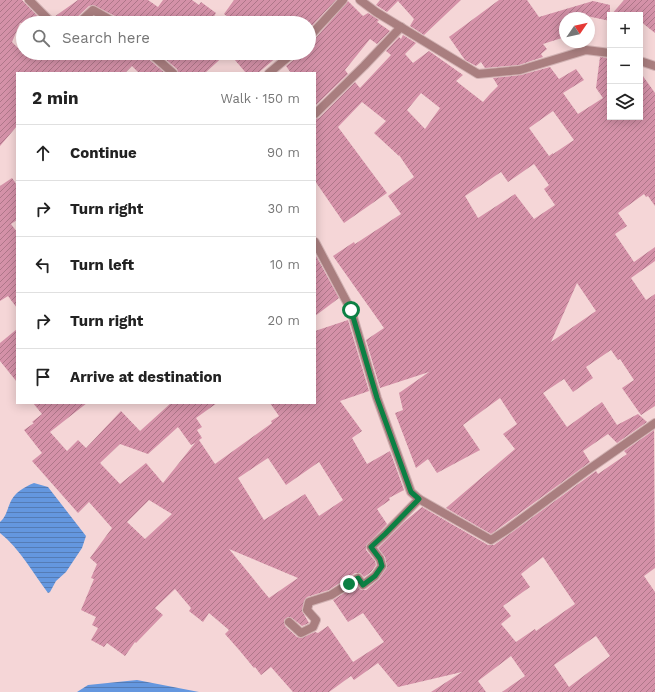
<!DOCTYPE html>
<meta charset="utf-8">
<style>
:root{--surface:#fff;--page:#f2f2f2;--text:#222;--muted:#767676;--line:#e0e0e0}
body{margin:0;font-family:"Work Sans",sans-serif;background:var(--page);color:var(--text)}
.controls{position:absolute;right:12px;top:12px;display:grid;overflow:hidden;border-radius:0px;box-shadow:0 2px 10px #0003}
.controls button{width:36px;height:36px;display:grid;place-items:center;padding:0;border:0;border-bottom:1px solid var(--line);background:var(--surface);color:var(--text);font:20px sans-serif}
.compass{position:absolute;left:559px;top:12px;width:36px;height:36px;border-radius:50%;background:var(--surface);box-shadow:0 2px 10px #0003;rotate:56deg}
.stop{position:absolute;width:12px;height:12px;margin:-9px;border:3px solid #0b8043;border-radius:50%;background:#fff}
.stop.end{background:#0b8043;border-color:#fff;box-shadow:0 1px 4px #0008}
.list{margin:0;padding:0;list-style:none}
h2{display:flex;justify-content:space-between;align-items:center;height:52px;margin:0;padding:0 16px;font-size:17px}
h2 small{font-size:13px;font-weight:400;color:var(--muted)}
.list li{display:grid;grid-template-columns:26px 1fr auto;gap:12px;align-items:center;box-sizing:border-box;height:56px;padding:0 16px;border-top:1px solid var(--line)}
.list b{display:block;font-size:15px;white-space:nowrap}
.list em{font-size:13px;font-style:normal;color:var(--muted)}
.icon{flex:none;width:22px;height:22px;fill:none;stroke:currentColor;stroke-width:2;stroke-linecap:round;stroke-linejoin:round}
.map{position:relative;flex:none;width:655px;height:692px;overflow:hidden}
.search{position:absolute;background:var(--surface);box-shadow:0 2px 10px #0003;left:16px;top:16px;width:300px;height:44px;display:flex;align-items:center;gap:10px;box-sizing:border-box;padding:0 14px;border-radius:22px;color:var(--muted);font-size:15px}
.panel{position:absolute;background:var(--surface);box-shadow:0 2px 10px #0003;left:16px;top:72px;width:300px;height:332px;border-radius:0px}
.map>svg:first-child{display:block}
.water{fill:url(#water-rules)}
.building{fill:url(#building-hatch);fill-rule:evenodd}
.lines{fill:none;stroke-linecap:round;stroke-linejoin:round}
.street-casing{stroke:#d0b1b2;stroke-width:10}
.street{stroke:#a97e7f;stroke-width:8}
.route{stroke:#0b8043;stroke-width:5}
</style>
<div class="map">
<svg width="655" height="692" viewBox="0 0 655 692">
<defs>
<pattern id="water-rules" width="6" height="5" patternUnits="userSpaceOnUse"><rect width="6" height="5" fill="#6497df"/><path d="M0 2.5h6" fill="none" stroke="#557cb5"/></pattern>
<pattern id="building-hatch" width="6" height="6" patternUnits="userSpaceOnUse"><rect width="6" height="6" fill="#d491a8"/><path d="M-1 1l2-2M0 6l6-6M5 7l2-2" fill="none" stroke="#ae7789"/></pattern>
</defs>
<rect width="100%" height="100%" fill="#f5d6d7"/>
<g class="water">
<path d="M34,483L48,487L86,536L82,548L66,572L56,581L50,592L48,593C33,573 20,549 0,533V522C6,517 7,510 10,503C14,493 24,487 34,483Z"/>
<path d="M137,680L199,692H77L88,685Z"/>
</g>
<g class="building">
<path d="M0,0H22L44,23H20L12,42L23,53H145L146,57L165,73H139L132,66L125,73H17V126L0,146Z"/>
<path d="M78,0H148L158,7L163,0H192L199,5L201,2L216,13L210,23H121L119,18L93,5L89,6L75,19L74,23H57L54,17Z"/>
<path d="M234,0H336L309,29V23H236L224,14Z"/>
<path d="M380,0H461L424,35L410,26L414,19L398,1L387,12L376,5Z"/>
<path d="M499,0H527L539,17L593,1L610,5V21L587,16L588,18H565V37L543,44L547,49L541,54L543,57L519,65L485,68L481,62L476,66L465,60L449,37Z"/>
<path d="M624,0H655V33L640,21V15H611Z"/>
<path d="M348,1L363,16L368,13L379,20L377,22L390,31L377,44L370,39L345,70L348,74L315,106V73H291L286,66L297,57L298,53H309V42L313,41Z"/>
<path d="M403,35L416,43L405,54L413,63L429,51L463,75L456,81L483,102L490,94L491,95L490,94L498,86L493,78L521,75L550,67L559,79L576,69L584,80L563,93L578,114L603,98L596,88L600,57L610,58V117H640V72L655,93V206L648,196L646,197L644,194L618,213L627,226L615,234L634,262L655,247V261L631,278L646,300L655,294V406L641,415L622,388L634,380L620,359L618,360L611,350L586,367L593,378L573,392L564,379L543,393L567,427L602,402L617,425L638,414L647,422L617,443L608,434L583,451L590,462L491,534L446,508L515,449L503,434L517,424L500,398L463,425L480,450L437,473L428,459L416,468L395,413L403,410L399,393L429,372L380,388L366,340L384,328L333,256L354,242L355,244L401,214L388,196L414,177L399,155V156L374,133L386,121L362,102L338,127L387,193L344,223L315,181V119L319,118L355,82L360,88L391,55L386,51L399,37L401,39ZM421,93L440,108L425,129L407,110ZM553,111L574,140L553,154V153L549,156L529,128ZM534,164L549,185L544,189L555,205L534,219L515,194L478,218L465,196L501,172L508,182ZM577,283L596,311L551,342Z"/>
<path d="M158,53H227L205,73H178L177,69Z"/>
<path d="M229,53H284L279,58L278,56L258,73H246Z"/>
<path d="M12,178L17,185V220L11,224L17,232V308L8,296L0,301V186Z"/>
<path d="M315,254L339,298L315,316Z"/>
<path d="M348,320L369,391L340,401L362,431L352,438L367,464L390,451L404,490L389,498L390,500L377,509L387,524L366,546V550L375,561L376,565L371,572L364,577L360,573H355L329,590L307,597L304,601L302,611L309,623L302,626L292,618L288,617L284,620L285,626L297,637L301,638L315,632L318,633L328,626L353,662L384,642L363,613L348,622L333,600L357,585L361,590H366L379,579L387,567L385,557L378,548L404,522L422,507L488,545H494L511,533L596,471L598,474L627,454L624,451L654,430L655,568L644,576L655,592V692H502L525,676L511,656L478,681L486,692H431L462,672L398,687L378,663L354,680L351,676L329,692H293L271,667L261,675L255,667L254,668L240,651L225,634L229,630L209,613L203,622L189,611L191,608L175,589L155,608L163,615L136,643L135,642L125,656L107,643L104,647L91,640L98,628L92,625L96,617L81,610L94,579L91,578L97,564L90,558L112,528L89,502L78,513L32,461L42,453L24,430L34,423L32,422L42,414L33,403H87L50,432L67,451L78,440L86,448L121,411L140,431L171,403H217L196,418L202,427L197,430L202,438L199,440L215,464L272,423L271,421L279,416L270,403H315V331ZM178,427L191,445L195,443L163,483L146,463L120,484L100,463L120,444L148,454ZM268,458L286,485L319,462L343,500L319,516L305,494L264,520L238,478ZM149,500L172,514L145,539L127,522ZM229,549L298,578L269,598ZM543,557L575,604L536,631L535,629L516,642L501,624L511,616L503,606L530,587L521,574ZM596,636L610,656L569,687L554,665Z"/>
<path d="M17,329V382L0,361V343Z"/>
</g>
<g class="lines">
<defs>
<g id="street">
<path d="M29,0L52,23"/>
<path d="M360,0L376,12L478,74L520,70L586,50L610,53"/>
<path d="M79,23L93,10L116,23"/>
<path d="M309,37L343,0"/>
<path d="M150,53L173,73"/>
<path d="M640,61L655,66"/>
<path d="M269,73L293,53"/>
<path d="M315,114L364,66L401,27"/>
<path d="M315,242L351,310L377,398L411,492L419,499"/>
<path d="M289,622L301,633L313,627L316,620L307,610L309,602L331,595L358,578L363,585L375,576L382,566L380,559L371,547L385,534L419,499L491,540L508,529L585,472L655,423"/>
</g>
</defs>
<use href="#street" class="street-casing"/>
<use href="#street" class="street"/>
</g>
<g class="lines">
<path class="route" d="M349,584L358,578L363,585L375,576L382,566L380,559L371,547L385,534L419,499L411,492L377,398L351,310"/>
</g>
</svg>
<div class="controls">
<button>+</button>
<button>−</button>
<button><svg class="icon" aria-label="layers" viewBox="0 0 24 24"><path d="M12 4l9 5-9 5-9-5zM3 14l9 5 9-5"/></svg></button>
</div>
<svg class="compass" viewBox="-18 -18 36 36"><path d="M0-13l5 13h-10z" fill="#e53935"/><path d="M0 13l5-13h-10z" fill="#767676"/></svg>
<div class="stop" style="left:351px;top:310px"></div>
<div class="stop end" style="left:349px;top:584px"></div>
<div class="search"><svg class="icon" aria-label="search" viewBox="0 0 24 24"><circle cx="10" cy="10" r="6"/><path d="M15 15l6 6"/></svg>Search here</div>
<section class="panel">
<h2>2 min<small>Walk · 150 m</small></h2>
<ul class="list">
<li><svg class="icon" aria-label="ahead" viewBox="0 0 24 24"><path d="M12 20V5M6 11l6-6 6 6"/></svg><div><b>Continue</b></div><em>90 m</em></li>
<li><svg class="icon" aria-label="right" viewBox="0 0 24 24"><path d="M7 20v-9h11M14 6l5 5-5 5"/></svg><div><b>Turn right</b></div><em>30 m</em></li>
<li><svg class="icon" aria-label="left" viewBox="0 0 24 24"><path d="M17 20v-9H6M10 6l-5 5 5 5"/></svg><div><b>Turn left</b></div><em>10 m</em></li>
<li><svg class="icon" aria-label="right" viewBox="0 0 24 24"><path d="M7 20v-9h11M14 6l5 5-5 5"/></svg><div><b>Turn right</b></div><em>20 m</em></li>
<li><svg class="icon" aria-label="arrive" viewBox="0 0 24 24"><path d="M6 21V4h12l-3 4 3 4H6"/></svg><div><b>Arrive at destination</b></div></li>
</ul>
</section>
</div>
